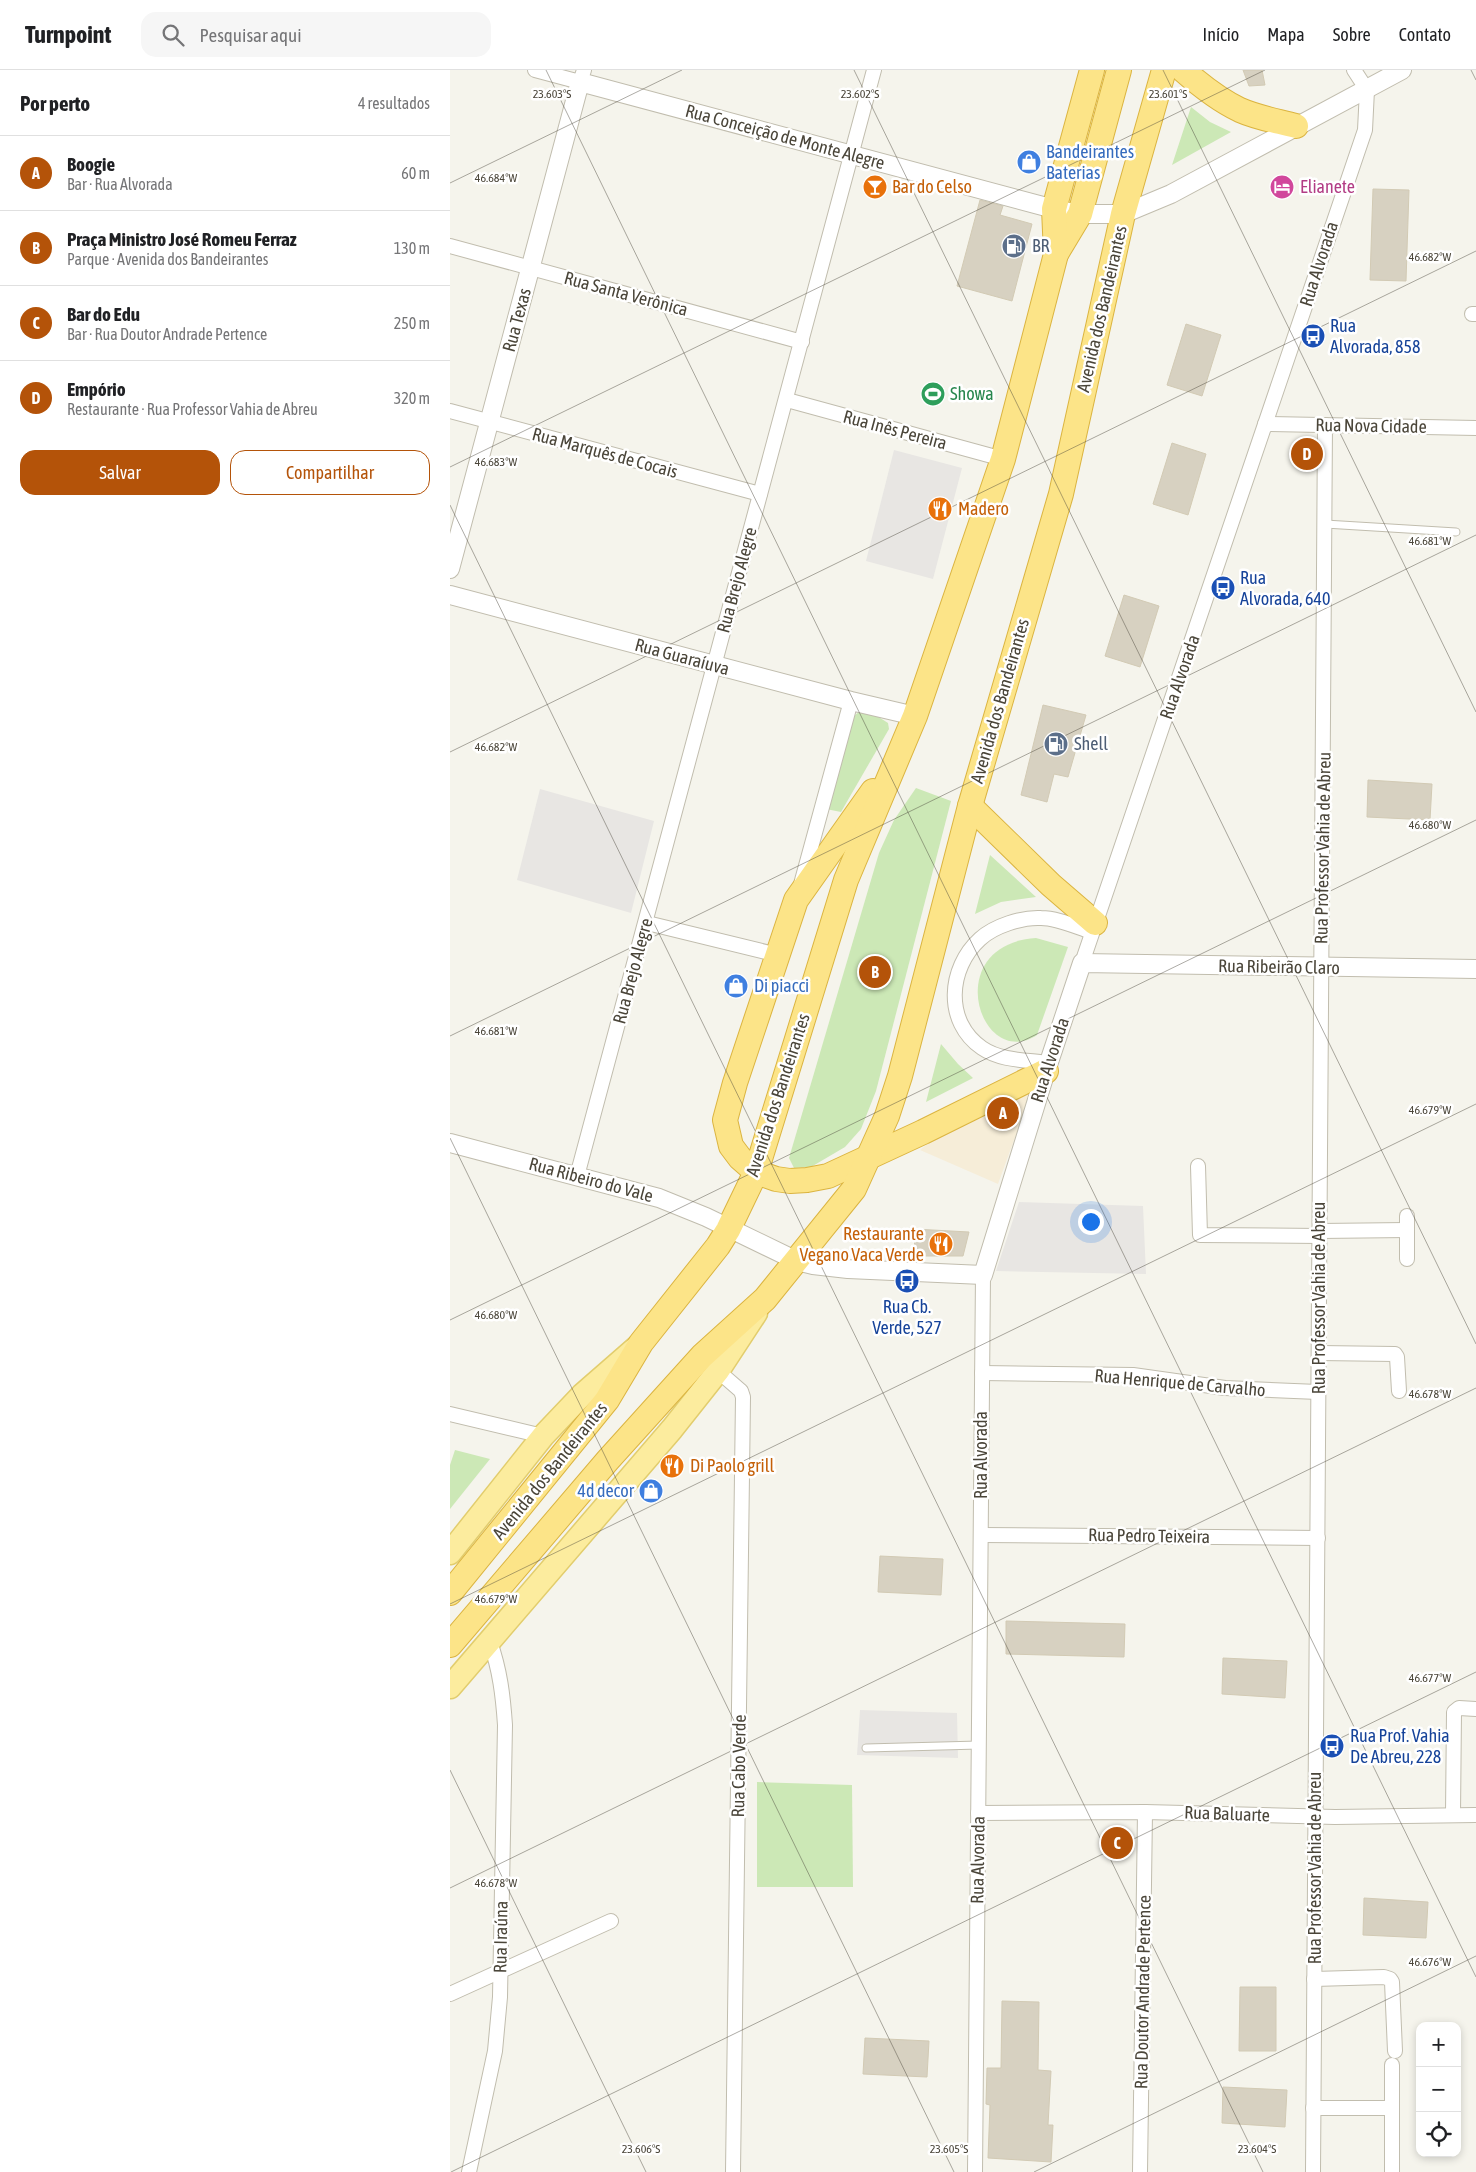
<!DOCTYPE html>
<html lang="pt">
<meta charset="utf-8">
<style>
:root{--surface:#fff;--page:#f6f6f6;--text:#202124;--muted:#757577;--line:#e0e0e0;--accent:#b45309}
body{margin:0;font-family:"Asap Condensed",sans-serif;background:var(--page);color:var(--text)}
.controls{position:absolute;right:15px;bottom:15px;display:grid;overflow:hidden;border-radius:10px;box-shadow:0 2px 8px #0003}
.controls button{width:45px;height:45px;display:grid;place-items:center;padding:0;border:0;border-bottom:1px solid var(--line);background:var(--surface);color:var(--text);font:25px sans-serif}
.you{position:absolute;left:640px;top:1151px;width:18px;height:18px;margin:-12px;border:4px solid #fff;border-radius:50%;background:#1a73e8;box-shadow:0 0 0 8px #1a73e833}
.badge{display:grid;place-items:center;width:32px;height:32px;border-radius:50%;background:var(--accent);color:#fff;font-size:16px;font-weight:700}
.pin{position:absolute;translate:-50% -50%;border:2px solid #fff;box-shadow:0 1px 5px #0006}
.list{margin:0;padding:0;list-style:none}
h2{display:flex;justify-content:space-between;align-items:center;height:65px;margin:0;padding:0 20px;font-size:21px}
h2 small{font-size:16px;font-weight:400;color:var(--muted)}
.list li{display:grid;grid-template-columns:32px 1fr auto;gap:15px;align-items:center;box-sizing:border-box;height:75px;padding:0 20px;border-top:1px solid var(--line)}
.list b{display:block;font-size:19px;white-space:nowrap}
.list p{margin:0;font-size:16px;white-space:nowrap;color:var(--muted)}
.list em{font-size:16px;font-style:normal;color:var(--muted)}
.actions{display:flex;gap:10px;padding:15px 20px}
.actions a{flex:1;padding:11px 0;border:1px solid var(--accent);border-radius:15px;text-align:center;font-size:18px;color:var(--accent)}
.actions .main{background:var(--accent);color:#fff}
.icon{flex:none;width:28px;height:28px;fill:none;stroke:currentColor;stroke-width:2;stroke-linecap:round;stroke-linejoin:round}
.map{position:relative;flex:none;width:1026px;height:2102px;overflow:hidden}
header{display:flex;align-items:center;gap:30px;box-sizing:border-box;height:70px;padding:0 25px;background:var(--surface);border-bottom:1px solid var(--line)}
header strong{font-size:24px}
nav{display:flex;gap:28px;margin-inline-start:auto;font-size:18px}
.search{width:350px;height:45px;background:var(--page);display:flex;align-items:center;gap:12px;box-sizing:border-box;padding:0 18px;border-radius:15px;color:var(--muted);font-size:19px}
main{display:flex}
aside{flex:1;background:var(--surface)}
.map>svg:first-child{display:block}
.commercial{fill:#f6edd8}
.green{fill:#cce8b6}
.parking{fill:#e8e6e3}
.building{fill:#d7d1c1;stroke:#d2cab4}
.lines{fill:none;stroke-linecap:round;stroke-linejoin:round}
.service-casing{stroke:#c1bdae;stroke-width:9}
.minor-casing{stroke:#c1bdae;stroke-width:16}
.tertiary-casing{stroke:#c1bdae;stroke-width:20}
.primary-casing{stroke:#e2cd6d;stroke-width:25}
.trunk-casing{stroke:#dbb440;stroke-width:26}
.service{stroke:#fff;stroke-width:7}
.minor{stroke:#fff;stroke-width:14}
.tertiary{stroke:#fff;stroke-width:18}
.primary{stroke:#fcec9e;stroke-width:22}
.trunk{stroke:#fce488;stroke-width:24}
.ticks{fill:none;stroke:#4a4539;stroke-width:1;stroke-opacity:0.45}
.labels{text-anchor:middle;stroke-width:5;stroke-linejoin:round;paint-order:stroke}
.street-label{font-size:18px;fill:#4a4539;stroke:#fff}
.shop-label{font-size:18px;fill:#366cbe;stroke:#fff;text-anchor:start}
.food-label{font-size:18px;fill:#c56008;stroke:#fff;text-anchor:start}
.hotel-label{font-size:18px;fill:#b23c85;stroke:#fff;text-anchor:start}
.service-label{font-size:18px;fill:#4e5e75;stroke:#fff;text-anchor:start}
.transit-label{font-size:18px;fill:#164399;stroke:#fff;text-anchor:start}
.leisure-label{font-size:18px;fill:#27864d;stroke:#fff;text-anchor:start}
.ticks-label{font-size:12px;text-anchor:middle;fill:#4a4539;stroke:#fff;stroke-width:5;stroke-linejoin:round;paint-order:stroke}
</style>
<header>
<strong>Turnpoint</strong>
<div class="search"><svg class="icon" aria-label="search" viewBox="0 0 24 24"><circle cx="10" cy="10" r="6"/><path d="M15 15l6 6"/></svg>Pesquisar aqui</div>
<nav><a>Início</a><a>Mapa</a><a>Sobre</a><a>Contato</a></nav>
</header>
<main>
<aside>
<h2>Por perto<small>4 resultados</small></h2>
<ul class="list">
<li><span class="badge">A</span><div><b>Boogie</b><p>Bar · Rua Alvorada</p></div><em>60 m</em></li>
<li><span class="badge">B</span><div><b>Praça Ministro José Romeu Ferraz</b><p>Parque · Avenida dos Bandeirantes</p></div><em>130 m</em></li>
<li><span class="badge">C</span><div><b>Bar do Edu</b><p>Bar · Rua Doutor Andrade Pertence</p></div><em>250 m</em></li>
<li><span class="badge">D</span><div><b>Empório</b><p>Restaurante · Rua Professor Vahia de Abreu</p></div><em>320 m</em></li>
</ul>
<div class="actions"><a class="main">Salvar</a><a>Compartilhar</a></div>
</aside>
<div class="map">
<svg width="1026" height="2102" viewBox="0 0 1026 2102">
<rect width="100%" height="100%" fill="#f5f4ec"/>
<path class="commercial" d="M584,1015L548,1114L470,1080L480,1072Z"/>
<g class="green">
<path d="M741,37L760,52L781,62L722,95Z"/>
<path d="M410,641L427,646L438,653L439,659L391,742L376,739L404,646Z"/>
<path d="M466,718L501,731L426,1021L411,1059L395,1077L361,1097L344,1098L339,1088L429,783L444,750Z"/>
<path d="M540,785L586,827L551,832L525,844Z"/>
<path d="M586,868L618,877L587,965C530,1002 489,875 586,868Z"/>
<path d="M491,974L508,994L523,1008L476,1032Z"/>
<path d="M5,1380L40,1389L0,1439V1395Z"/>
<path d="M307,1712L402,1715L403,1817H307Z"/>
</g>
<g class="parking">
<path d="M444,380L512,398L483,509L416,491Z"/>
<path d="M90,719L204,751L181,843L67,810Z"/>
<path d="M569,1132L693,1136L696,1204L546,1201Z"/>
<path d="M410,1640L507,1643L508,1688L407,1685Z"/>
</g>
<g class="building">
<path d="M793,0H812L815,15L799,16Z"/>
<path d="M923,119L959,120L956,211L920,210Z"/>
<path d="M530,130L553,136L550,145L582,154L562,231L507,216Z"/>
<path d="M736,254L771,265L752,326L717,315Z"/>
<path d="M722,373L756,384L738,445L703,434Z"/>
<path d="M849,376H864V391L850,393Z"/>
<path d="M674,525L709,536L690,597L655,586Z"/>
<path d="M593,635L636,645L618,707L604,704L597,732L571,725Z"/>
<path d="M918,710L982,714L980,750L917,747Z"/>
<path d="M464,1159L519,1162L513,1186H465Z"/>
<path d="M430,1486L493,1489L491,1525L428,1522Z"/>
<path d="M556,1551L675,1554L674,1587L556,1584Z"/>
<path d="M773,1588L837,1591L835,1628L772,1624Z"/>
<path d="M914,1828L978,1832L976,1868L913,1865Z"/>
<path d="M790,1917H826V1981H789Z"/>
<path d="M552,1931L589,1932L588,2000L601,2001L598,2055H603L601,2092L538,2088L540,2035L536,2034L537,1998H551Z"/>
<path d="M415,1968L479,1971L477,2007L413,2004Z"/>
<path d="M773,2017L837,2020L835,2057L772,2053Z"/>
</g>
<g class="lines">
<defs>
<g id="service">
<path d="M875,454L1006,462"/>
<path d="M416,1678L529,1675"/>
</g>
<g id="minor">
<path d="M85,0L130,12L134,0"/>
<path d="M0,176L352,272"/>
<path d="M1022,244H1026"/>
<path d="M337,330L553,389"/>
<path d="M0,341L310,424"/>
<path d="M815,354L1026,358"/>
<path d="M351,814L401,631"/>
<path d="M197,853L328,885"/>
<path d="M632,893L915,60L917,20L904,0"/>
<path d="M598,993C577,990 551,991 532,978C494,952 498,898 530,869C544,856 572,847 591,848C608,848 626,857 642,862"/>
<path d="M748,1096L750,1165L870,1166"/>
<path d="M127,1106L424,0"/>
<path d="M957,1146V1189"/>
<path d="M870,1161L957,1160"/>
<path d="M869,1283L945,1284L947,1287L949,1321"/>
<path d="M268,1301L291,1321L293,1327L283,2102"/>
<path d="M532,1303L683,1305L775,1318L868,1322"/>
<path d="M0,1344L93,1366"/>
<path d="M531,1465L868,1468"/>
<path d="M528,1743L695,1742L885,1747L1026,1745"/>
<path d="M1003,1744L1004,1642L1009,1638L1026,1639"/>
<path d="M864,1909L934,1907L940,1909L942,1912L945,1981"/>
<path d="M0,1924L161,1851"/>
<path d="M863,2038H941"/>
<path d="M942,2101V1995"/>
<path d="M19,2102L45,1981L50,1927L55,1655C53,1626 50,1600 40,1572"/>
<path d="M525,2102L533,1205"/>
<path d="M690,2102L695,1742"/>
<path d="M863,2102L875,355"/>
</g>
<g id="tertiary">
<path d="M0,499L130,12L604,139L630,144H673L721,124L952,0"/>
<path d="M0,525L401,631L465,646"/>
<path d="M0,1073L209,1128L256,1147L347,1191L363,1195L398,1199L533,1205L596,1001L632,893L1026,899"/>
</g>
<g id="primary">
<path d="M0,1483L93,1366L132,1325L187,1277"/>
<path d="M0,1617L222,1359L268,1301L306,1243"/>
</g>
<g id="trunk">
<path d="M733,0C750,15 769,30 790,40C808,48 827,51 846,56"/>
<path d="M606,184L630,144L669,0"/>
<path d="M423,721L346,830L285,1013L275,1050L281,1076L290,1088L306,1102L326,1109L340,1111L357,1110L378,1106L473,1062L596,1001"/>
<path d="M520,736L601,815L645,853"/>
<path d="M0,1523L157,1330L191,1273L268,1176L278,1160L306,1102L396,810L465,646L553,389L606,184L604,139L642,0"/>
<path d="M0,1575L158,1390L252,1286L315,1229L404,1119L437,1046L450,1006L520,736L611,424L673,144L714,0"/>
</g>
</defs>
<use href="#service" class="service-casing"/>
<use href="#minor" class="minor-casing"/>
<use href="#tertiary" class="tertiary-casing"/>
<use href="#primary" class="primary-casing"/>
<use href="#trunk" class="trunk-casing"/>
<use href="#service" class="service"/>
<use href="#minor" class="minor"/>
<use href="#tertiary" class="tertiary"/>
<use href="#primary" class="primary"/>
<use href="#trunk" class="trunk"/>
</g>
<path class="ticks" d="M96,0L1026,1907M404,0L1026,1274M713,0L1026,642M1021,0L1026,10M0,113L232,0M0,397L815,0M0,435L813,2102M0,682L1026,181M0,966L1026,465M0,1068L504,2102M0,1250L1026,750M0,1534L1026,1034M0,1700L196,2102M0,1818L1026,1318M1,2102L1026,1602M584,2102L1026,1886"/>
<defs>
<symbol id="shop-disc" viewBox="-11 -11 22 22"><circle r="9.5" fill="#3f7fe0" stroke="#fff"/><path d="M-5-2.5h2.3a2.7 3.5 0 0 1 5.4 0H5L5.5 6h-11ZM-1.5-2.5h3a1.5 2.3 0 0 0-3 0Z" fill="#fff"/></symbol>
<symbol id="bar-disc" viewBox="-11 -11 22 22"><circle r="9.5" fill="#e8710a" stroke="#fff"/><path d="M-6-5H6L.8 .8V4.5H3.5V6h-7V4.5H-.8V.8Z" fill="#fff"/></symbol>
<symbol id="hotel-disc" viewBox="-11 -11 22 22"><circle r="9.5" fill="#d1479c" stroke="#fff"/><path d="M-6-4.5h1.5V1H6V5H4.5V3h-9V5H-6ZM-4 0a1.8 1.8 0 1 1 3.6 0ZM.5 0V-2.5h3Q6-2.5 6 0Z" fill="#fff"/></symbol>
<symbol id="fuel-disc" viewBox="-11 -11 22 22"><circle r="9.5" fill="#5c6f8a" stroke="#fff"/><path d="M-5.5-6h7V0h2V4h1.3V-2.5L3-4.5l.8-.8L6-3V5H2.5V1h-1V6h-7ZM-4.2-4.7v3.2H.2V-4.7Z" fill="#fff"/></symbol>
<symbol id="bus-disc" viewBox="-11 -11 22 22"><circle r="9.5" fill="#1a4fb4" stroke="#fff"/><path d="M-5-6H5V4H4V6H2V4H-2V6H-4V4H-5ZM-3.5-4V0h7V-4ZM-3.5 1.2v1.5H-2V1.2ZM2 1.2v1.5H3.5V1.2Z" fill="#fff"/></symbol>
<symbol id="stadium-disc" viewBox="-11 -11 22 22"><circle r="9.5" fill="#2e9e5b" stroke="#fff"/><path d="M0-5a6.5 5 0 1 0 0 10a6.5 5 0 1 0 0-10ZM-3.5-1.8h7v3.6h-7Z" fill="#fff"/></symbol>
<symbol id="restaurant-disc" viewBox="-11 -11 22 22"><circle r="9.5" fill="#e8710a" stroke="#fff"/><path d="M-5-6h1v4h1v-4h1v4h1v-4h1v5L-1.5 .5V6h-2V.5L-5-1ZM5-6V6H3V1.5H1.5Q1.5-4 5-6Z" fill="#fff"/></symbol>
</defs>
<g fill-rule="evenodd">
<use href="#shop-disc" x="565" y="78" width="28" height="28"/>
<use href="#bar-disc" x="411" y="103" width="28" height="28"/>
<use href="#hotel-disc" x="818" y="103" width="28" height="28"/>
<use href="#fuel-disc" x="550" y="162" width="28" height="28"/>
<use href="#bus-disc" x="849" y="252" width="28" height="28"/>
<use href="#stadium-disc" x="469" y="310" width="28" height="28"/>
<use href="#restaurant-disc" x="476" y="425" width="28" height="28"/>
<use href="#bus-disc" x="759" y="504" width="28" height="28"/>
<use href="#fuel-disc" x="592" y="660" width="28" height="28"/>
<use href="#shop-disc" x="272" y="902" width="28" height="28"/>
<use href="#restaurant-disc" x="477" y="1160" width="28" height="28"/>
<use href="#bus-disc" x="443" y="1197" width="28" height="28"/>
<use href="#restaurant-disc" x="208" y="1382" width="28" height="28"/>
<use href="#shop-disc" x="187" y="1407" width="28" height="28"/>
<use href="#bus-disc" x="868" y="1662" width="28" height="28"/>
</g>
<g class="labels">
<g class="street-label">
<text transform="translate(335 67) rotate(15)" y="6">Rua Conceição de Monte Alegre</text>
<text transform="translate(869 194) rotate(-72)" y="6">Rua Alvorada</text>
<text transform="translate(176 224) rotate(15)" y="6">Rua Santa Verônica</text>
<text transform="translate(652 239) rotate(-77)" y="6">Avenida dos Bandeirantes</text>
<text transform="translate(67 250) rotate(-75)" y="6">Rua Texas</text>
<text transform="translate(921 356) rotate(1)" y="6">Rua Nova Cidade</text>
<text transform="translate(445 360) rotate(15)" y="6">Rua Inês Pereira</text>
<text transform="translate(155 383) rotate(15)" y="6">Rua Marquês de Cocais</text>
<text transform="translate(287 510) rotate(-75)" y="6">Rua Brejo Alegre</text>
<text transform="translate(232 587) rotate(15)" y="6">Rua Guaraíuva</text>
<text transform="translate(730 607) rotate(-71)" y="6">Rua Alvorada</text>
<text transform="translate(550 631) rotate(-74)" y="6">Avenida dos Bandeirantes</text>
<text transform="translate(873 778) rotate(-89)" y="6">Rua Professor Vahia de Abreu</text>
<text transform="translate(829 897) rotate(1)" y="6">Rua Ribeirão Claro</text>
<text transform="translate(183 901) rotate(-75)" y="6">Rua Brejo Alegre</text>
<text transform="translate(600 990) rotate(-72)" y="6">Rua Alvorada</text>
<text transform="translate(328 1025) rotate(-72)" y="6">Avenida dos Bandeirantes</text>
<text transform="translate(141 1110) rotate(15)" y="6">Rua Ribeiro do Vale</text>
<text transform="translate(869 1228) rotate(-90)" y="6">Rua Professor Vahia de Abreu</text>
<text transform="translate(730 1313) rotate(5)" y="6">Rua Henrique de Carvalho</text>
<text transform="translate(531 1385) rotate(-90)" y="6">Rua Alvorada</text>
<text transform="translate(100 1401) rotate(-51)" y="6">Avenida dos Bandeirantes</text>
<text transform="translate(699 1466) rotate(1)" y="6">Rua Pedro Teixeira</text>
<text transform="translate(289 1696) rotate(-89)" y="6">Rua Cabo Verde</text>
<text transform="translate(777 1744) rotate(2)" y="6">Rua Baluarte</text>
<text transform="translate(528 1790) rotate(-89)" y="6">Rua Alvorada</text>
<text transform="translate(865 1798) rotate(-90)" y="6">Rua Professor Vahia de Abreu</text>
<text transform="translate(51 1867) rotate(-89)" y="6">Rua Iraúna</text>
<text transform="translate(693 1922) rotate(-89)" y="6">Rua Doutor Andrade Pertence</text>
</g>
<g class="shop-label">
<text x="596" y="88">Bandeirantes<tspan x="596" dy="21">Baterias</tspan></text>
<text x="304" y="922">Di piacci</text>
<text x="184" y="1427" text-anchor="end">4d decor</text>
</g>
<g class="food-label">
<text x="442" y="123">Bar do Celso</text>
<text x="508" y="445">Madero</text>
<text x="474" y="1170" text-anchor="end">Restaurante<tspan x="474" dy="21">Vegano Vaca Verde</tspan></text>
<text x="240" y="1402">Di Paolo grill</text>
</g>
<g class="hotel-label">
<text x="850" y="123">Elianete</text>
</g>
<g class="service-label">
<text x="582" y="182">BR</text>
<text x="624" y="680">Shell</text>
</g>
<g class="transit-label">
<text x="880" y="262">Rua<tspan x="880" dy="21">Alvorada, 858</tspan></text>
<text x="790" y="514">Rua<tspan x="790" dy="21">Alvorada, 640</tspan></text>
<text x="457" y="1243" text-anchor="middle">Rua Cb.<tspan x="457" dy="21">Verde, 527</tspan></text>
<text x="900" y="1672">Rua Prof. Vahia<tspan x="900" dy="21">De Abreu, 228</tspan></text>
</g>
<g class="leisure-label">
<text x="500" y="330">Showa</text>
</g>
</g>
<g class="ticks-label">
<text x="102" y="28">23.603°S</text>
<text x="410" y="28">23.602°S</text>
<text x="718" y="28">23.601°S</text>
<text x="46" y="112">46.684°W</text>
<text x="980" y="191">46.682°W</text>
<text x="46" y="396">46.683°W</text>
<text x="980" y="475">46.681°W</text>
<text x="46" y="681">46.682°W</text>
<text x="980" y="759">46.680°W</text>
<text x="46" y="965">46.681°W</text>
<text x="980" y="1044">46.679°W</text>
<text x="46" y="1249">46.680°W</text>
<text x="980" y="1328">46.678°W</text>
<text x="46" y="1533">46.679°W</text>
<text x="980" y="1612">46.677°W</text>
<text x="46" y="1817">46.678°W</text>
<text x="980" y="1896">46.676°W</text>
<text x="191" y="2083">23.606°S</text>
<text x="499" y="2083">23.605°S</text>
<text x="807" y="2083">23.604°S</text>
</g>
</svg>
<div class="controls">
<button>+</button>
<button>−</button>
<button><svg class="icon" aria-label="locate" viewBox="0 0 24 24"><circle cx="12" cy="12" r="6"/><path d="M12 2v4M12 18v4M2 12h4M18 12h4"/></svg></button>
</div>
<div class="you"></div>
<div class="pin badge" style="left:553px;top:1043px">A</div>
<div class="pin badge" style="left:425px;top:902px">B</div>
<div class="pin badge" style="left:667px;top:1773px">C</div>
<div class="pin badge" style="left:857px;top:384px">D</div>
</div>
</main>
